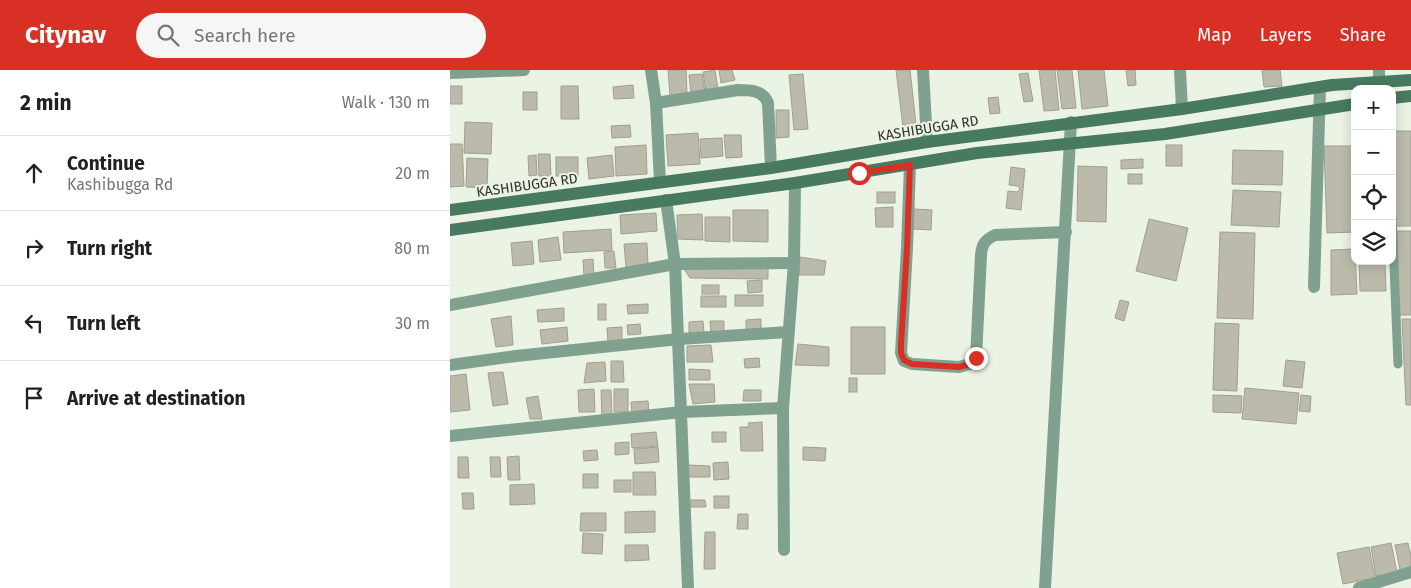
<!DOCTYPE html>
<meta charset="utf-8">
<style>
:root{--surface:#fff;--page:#f6f6f6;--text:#202124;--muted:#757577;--line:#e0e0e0;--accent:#d93025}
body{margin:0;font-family:"Fira Sans",sans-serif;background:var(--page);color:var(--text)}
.controls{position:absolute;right:15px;top:15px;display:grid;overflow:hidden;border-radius:10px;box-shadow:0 2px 12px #0003}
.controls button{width:45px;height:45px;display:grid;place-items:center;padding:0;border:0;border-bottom:1px solid var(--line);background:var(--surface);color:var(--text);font:25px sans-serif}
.stop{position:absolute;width:15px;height:15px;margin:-11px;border:4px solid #d93025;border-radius:50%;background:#fff}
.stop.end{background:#d93025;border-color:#fff;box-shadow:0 1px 5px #0008}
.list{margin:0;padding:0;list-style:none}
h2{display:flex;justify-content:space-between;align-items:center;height:65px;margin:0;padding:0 20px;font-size:21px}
h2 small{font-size:16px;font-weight:400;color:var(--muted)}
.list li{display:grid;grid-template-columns:32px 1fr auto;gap:15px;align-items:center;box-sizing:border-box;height:75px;padding:0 20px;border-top:1px solid var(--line)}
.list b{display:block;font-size:19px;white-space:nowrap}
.list p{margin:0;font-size:16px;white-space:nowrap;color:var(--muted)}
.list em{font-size:16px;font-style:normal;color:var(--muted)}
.icon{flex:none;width:28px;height:28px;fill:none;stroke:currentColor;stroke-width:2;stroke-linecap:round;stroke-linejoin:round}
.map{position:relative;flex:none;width:961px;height:518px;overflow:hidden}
header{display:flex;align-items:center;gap:30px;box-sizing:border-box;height:70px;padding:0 25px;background:var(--accent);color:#fff}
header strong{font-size:24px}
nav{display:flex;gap:28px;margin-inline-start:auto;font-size:18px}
.search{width:350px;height:45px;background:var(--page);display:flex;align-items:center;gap:12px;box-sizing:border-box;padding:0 18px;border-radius:28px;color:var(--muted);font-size:19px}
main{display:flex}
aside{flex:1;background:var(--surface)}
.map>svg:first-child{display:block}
.building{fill:#bcbbab;stroke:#a09f90}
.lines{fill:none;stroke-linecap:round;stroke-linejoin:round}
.service{stroke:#80a18f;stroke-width:9}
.minor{stroke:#80a18f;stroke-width:12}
.secondary{stroke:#487a62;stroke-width:12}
.route{stroke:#d93025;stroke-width:6}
.labels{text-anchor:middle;stroke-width:4;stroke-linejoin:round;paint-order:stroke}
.street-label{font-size:14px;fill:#2f322d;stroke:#eaf3e4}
</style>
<header>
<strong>Citynav</strong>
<div class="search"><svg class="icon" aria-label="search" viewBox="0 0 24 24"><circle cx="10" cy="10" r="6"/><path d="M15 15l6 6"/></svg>Search here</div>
<nav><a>Map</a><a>Layers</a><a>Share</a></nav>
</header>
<main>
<aside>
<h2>2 min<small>Walk · 130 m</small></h2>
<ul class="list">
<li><svg class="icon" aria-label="ahead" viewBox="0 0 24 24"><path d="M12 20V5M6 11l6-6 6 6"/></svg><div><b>Continue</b><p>Kashibugga Rd</p></div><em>20 m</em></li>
<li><svg class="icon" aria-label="right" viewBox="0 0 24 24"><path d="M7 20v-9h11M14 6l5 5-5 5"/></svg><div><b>Turn right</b></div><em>80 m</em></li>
<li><svg class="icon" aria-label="left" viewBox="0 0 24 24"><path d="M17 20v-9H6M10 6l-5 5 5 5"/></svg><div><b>Turn left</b></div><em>30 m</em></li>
<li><svg class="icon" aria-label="arrive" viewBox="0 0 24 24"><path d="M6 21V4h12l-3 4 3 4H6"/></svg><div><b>Arrive at destination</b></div></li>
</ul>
</aside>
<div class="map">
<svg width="961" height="518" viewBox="0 0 961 518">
<rect width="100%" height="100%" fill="#eaf3e4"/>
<g class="building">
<path d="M218,0H236L237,24L220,25Z"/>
<path d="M265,0L268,19L256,21L253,2Z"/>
<path d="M269,0H282L285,10L271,13Z"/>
<path d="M446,0H460L467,63L454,65Z"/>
<path d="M589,0H605L609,40L594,41Z"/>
<path d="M607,0H622L626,38L612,39Z"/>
<path d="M628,0H654L658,36L632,39Z"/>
<path d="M676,0H685L686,15L678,16Z"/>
<path d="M812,0H830L832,16L814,17Z"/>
<path d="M578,3L583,31L574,32L569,4Z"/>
<path d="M252,4L255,22L241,23L239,5Z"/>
<path d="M353,4L358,59L344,60L339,5Z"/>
<path d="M183,15L184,28L164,29L163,17Z"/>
<rect x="0" y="16" width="12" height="18"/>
<path d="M111,16H128L129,49H111Z"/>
<rect x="73" y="22" width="14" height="18"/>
<path d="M548,27L550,43L540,44L538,28Z"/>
<path d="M326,40H339V67L326,68Z"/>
<path d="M15,52L42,53L41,84L14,83Z"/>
<path d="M180,55L181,67L162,68L161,56Z"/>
<path d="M943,61H961V156H945Z"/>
<path d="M248,63L250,94L218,96L216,65Z"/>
<path d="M274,65H291L292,87L276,88Z"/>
<path d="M272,68L273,86L251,88L250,69Z"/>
<path d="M0,74H12L14,116L0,117Z"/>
<path d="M196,75L197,104L166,106L165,77Z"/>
<rect x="716" y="75" width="16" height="21"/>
<path d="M874,76H902L904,162L877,163Z"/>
<path d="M783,80L833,81L832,115L782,114Z"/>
<path d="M88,84H100L101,106H89Z"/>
<path d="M86,85L87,105L79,106L78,86Z"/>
<path d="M162,85L164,106L139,109L137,88Z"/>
<rect x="106" y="87" width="22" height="19"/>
<path d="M17,88L38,89L37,118L16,117Z"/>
<path d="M693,89V98L671,99V90Z"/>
<path d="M628,96L657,97L656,152L627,151Z"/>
<path d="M561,97L575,99L571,140L556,138L558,121L567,122L570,119L568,116L559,115Z"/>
<rect x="678" y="104" width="14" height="10"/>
<path d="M783,120L831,122L829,157L781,155Z"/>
<rect x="427" y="122" width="18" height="11"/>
<path d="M443,137V157H426L425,138Z"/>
<path d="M464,139L482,140L481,160L463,159Z"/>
<path d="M283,140H318V172L283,171Z"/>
<path d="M206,143L207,161L171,164L170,145Z"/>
<path d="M252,144L253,170L228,169L227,145Z"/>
<path d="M255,147H280V172L255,171Z"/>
<path d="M699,149L738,158L726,211L686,201Z"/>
<path d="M161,159L162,180L114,183L113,162Z"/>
<path d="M947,161H961V245H949Z"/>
<path d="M770,162L805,163L803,249L767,248Z"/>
<path d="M108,167L111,190L90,192L88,170Z"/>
<path d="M82,171L84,194L63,196L61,173Z"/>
<path d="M197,173L198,195L176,197L174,174Z"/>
<path d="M905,179L907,224L881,225V180Z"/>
<path d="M164,181L166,198H155L154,182Z"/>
<path d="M350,187L376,191L374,205H349Z"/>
<path d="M143,189L144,206L134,207L133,190Z"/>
<path d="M909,191H935L936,221H910Z"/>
<path d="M318,198V209L240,208L234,199Z"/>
<path d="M312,210V222L298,223L297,211Z"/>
<rect x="252" y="215" width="17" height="9"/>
<rect x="285" y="225" width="28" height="11"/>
<rect x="251" y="226" width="25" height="11"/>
<path d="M670,230L679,232L674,251L665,248Z"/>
<rect x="148" y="234" width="8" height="16"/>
<path d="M198,234V243L178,244L177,235Z"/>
<path d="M114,238V251L88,252L87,240Z"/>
<path d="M61,246L63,275L46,277L41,249Z"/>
<path d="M311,249V260L296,261V250Z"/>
<path d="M952,249H961V335H956Z"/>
<path d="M253,251L254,263H239V252Z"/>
<path d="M260,251H274V263L261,264Z"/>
<path d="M765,253L789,254L787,321L763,320Z"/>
<path d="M190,254L191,264L178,265L177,255Z"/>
<path d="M117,257L118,271L92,274L90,260Z"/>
<path d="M172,257V272L158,273L157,258Z"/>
<rect x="401" y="257" width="34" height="47"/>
<path d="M348,274L379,277V296L345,295Z"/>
<path d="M261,275L263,292H237V276Z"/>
<path d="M309,288L310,297L295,298L294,289Z"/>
<path d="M836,290L855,292L852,318L833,316Z"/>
<path d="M161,291H173L174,312H161Z"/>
<path d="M155,292L156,311L134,313L137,293Z"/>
<path d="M239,299L260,300V310H239Z"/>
<path d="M53,302L58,334L43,336L38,303Z"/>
<path d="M16,304L20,340L0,342V306Z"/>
<rect x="399" y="308" width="8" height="14"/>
<path d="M239,314H264L265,332L243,334Z"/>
<path d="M795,318L849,323L846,354L792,349Z"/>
<path d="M144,319L145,342H129L128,320Z"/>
<rect x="164" y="319" width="14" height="23"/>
<path d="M151,320H161L162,348L152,349Z"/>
<path d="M294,320H311V331H293Z"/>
<path d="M763,325L792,326L791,343L763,342Z"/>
<path d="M851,325L861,326L860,342L849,341Z"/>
<path d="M88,326L92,349H80L76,328Z"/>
<path d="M198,331L199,343L182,344L181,332Z"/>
<path d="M312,352L313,381H291L290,357H299L298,353Z"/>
<path d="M206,362L208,376L182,378L181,364Z"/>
<rect x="262" y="362" width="14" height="10"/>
<path d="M179,372V384L165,385V373Z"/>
<path d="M208,377L209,392L185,394L184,379Z"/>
<path d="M353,377L376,378L375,391L353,390Z"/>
<path d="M147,380L148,390L134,391L133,381Z"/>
<path d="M69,386L70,410H58L57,387Z"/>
<path d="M8,387H18L19,408H8Z"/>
<path d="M40,387H50L51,407H41Z"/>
<path d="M278,392L279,409L264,410L263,393Z"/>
<path d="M238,395L260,396V407H238Z"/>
<path d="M183,402H205L206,425H183Z"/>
<rect x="133" y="404" width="15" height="14"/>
<rect x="164" y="410" width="17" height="12"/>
<path d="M84,414L85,434L60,435V415Z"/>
<path d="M12,423H23L24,439H13Z"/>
<rect x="264" y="426" width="15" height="12"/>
<path d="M241,430H255L256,437H241Z"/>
<path d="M205,441V462L175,463V442Z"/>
<path d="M131,443H156V461H130Z"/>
<path d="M288,444H298V459H287Z"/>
<path d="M255,462H265V499H254Z"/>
<path d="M133,463L153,464L152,484L132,483Z"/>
<path d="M941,473L947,502L926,506L921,477Z"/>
<path d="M958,473L961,486V498L950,500L945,475Z"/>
<path d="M175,475H198L199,490L175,491Z"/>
<path d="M919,477L925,508L893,514L887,483Z"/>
</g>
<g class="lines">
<path class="service" d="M942,147L948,294"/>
<g class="minor">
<path d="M201,0L206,33L210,112"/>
<path d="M473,0L477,72"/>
<path d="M730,0L732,39"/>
<path d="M0,3L74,0"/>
<path d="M929,12V0"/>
<path d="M206,33L288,20C300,20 313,20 318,33L321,98"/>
<path d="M460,95L457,178L451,283L454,291L462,294L509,297L520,294L526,288L531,185C532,174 535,170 545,165L616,162"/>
<path d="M216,130L225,194L238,518"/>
<path d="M864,217L870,17"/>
<path d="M0,235L225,194L344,193"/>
<path d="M0,295L66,286L229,269L338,262"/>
<path d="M0,366L232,342L333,338"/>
<path d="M334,480L333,338L344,193L345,113"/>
<path d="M595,518L621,52"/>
<path d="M909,518L961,502"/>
</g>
<g class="secondary">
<path d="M942,28L961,26"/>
<path d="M0,140L321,98L477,72L732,39L882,15L961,10"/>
<path d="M0,160L345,113L527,83L715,64L905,34"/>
</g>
</g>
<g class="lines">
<path class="route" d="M409,103L460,95L457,178L451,274V283L454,290L462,294L509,297L520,294L526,288"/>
</g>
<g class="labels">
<g class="street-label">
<text transform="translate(478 58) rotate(-9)" y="5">KASHIBUGGA RD</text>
<text transform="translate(77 115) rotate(-8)" y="5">KASHIBUGGA RD</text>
</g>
</g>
</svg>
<div class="controls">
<button>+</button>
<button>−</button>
<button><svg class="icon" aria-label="locate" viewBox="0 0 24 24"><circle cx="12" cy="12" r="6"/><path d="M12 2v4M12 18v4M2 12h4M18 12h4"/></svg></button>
<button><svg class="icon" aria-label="layers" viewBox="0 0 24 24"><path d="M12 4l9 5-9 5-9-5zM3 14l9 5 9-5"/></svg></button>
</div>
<div class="stop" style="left:409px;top:103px"></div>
<div class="stop end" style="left:526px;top:288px"></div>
</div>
</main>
